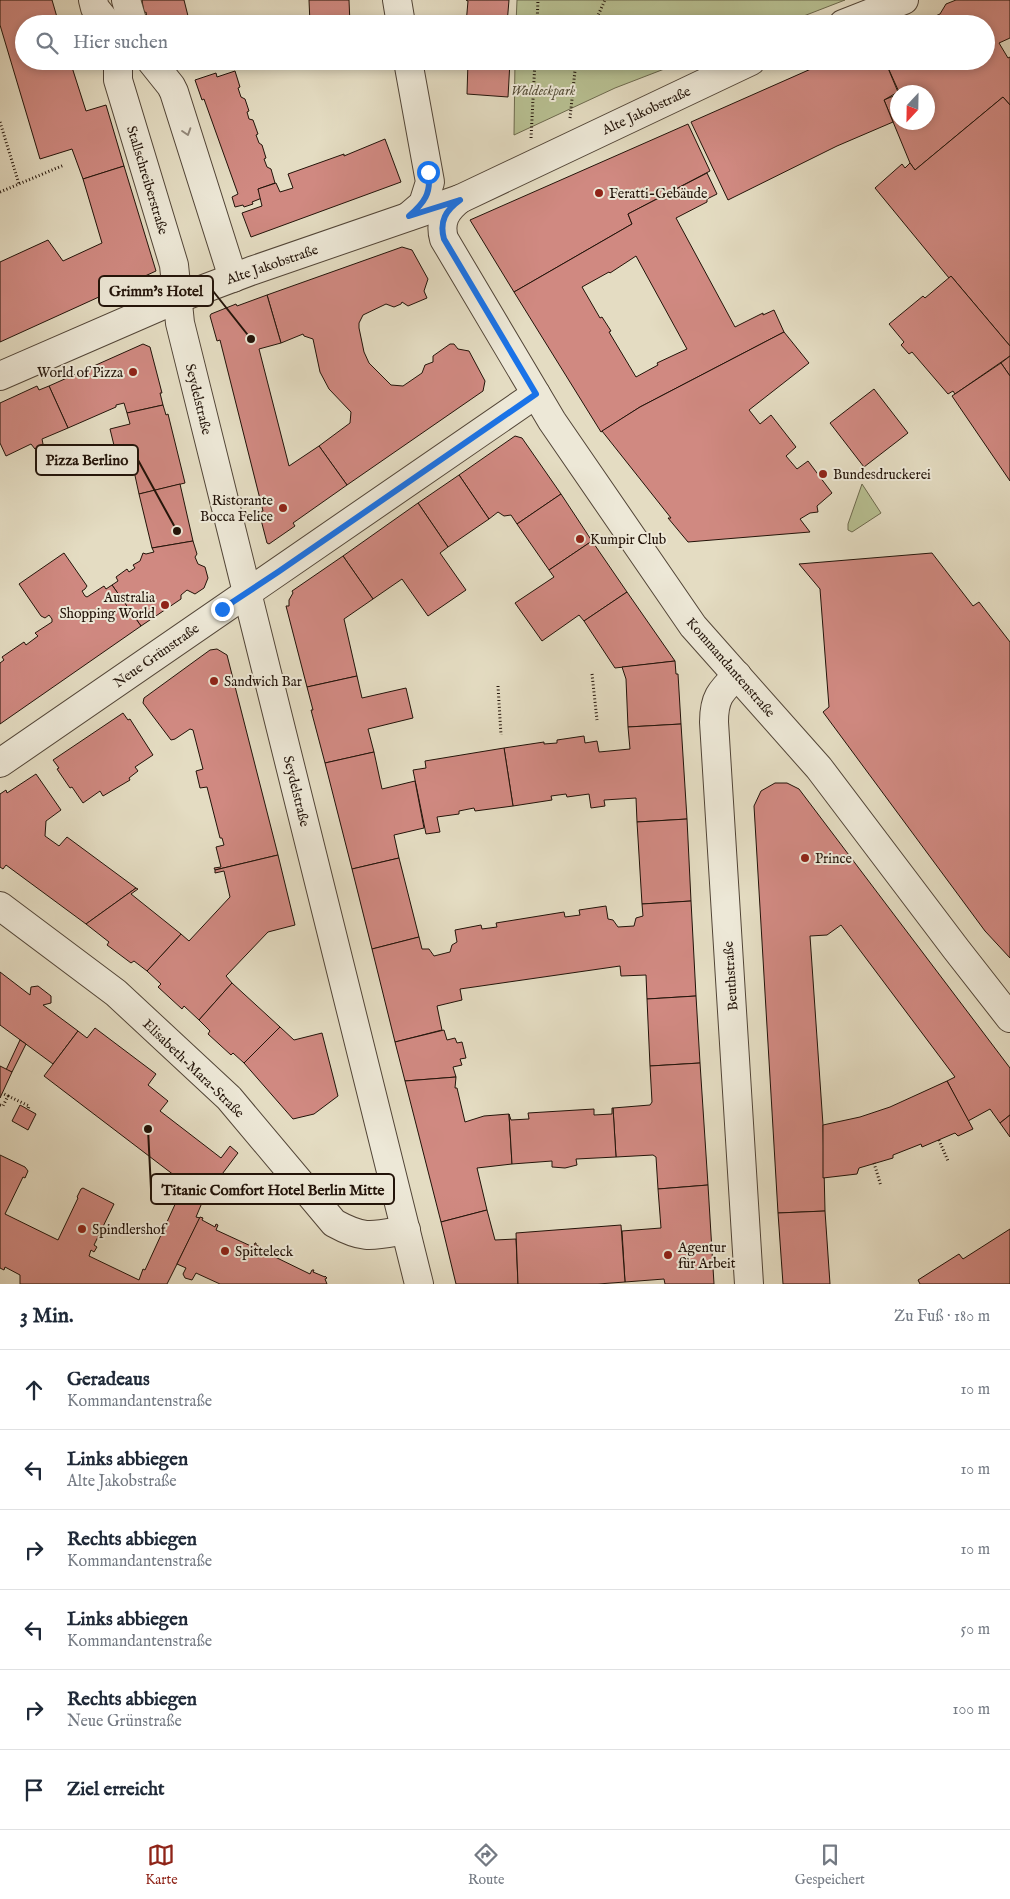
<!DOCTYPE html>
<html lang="de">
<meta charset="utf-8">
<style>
:root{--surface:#fff;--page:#f2f2f3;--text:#1f2937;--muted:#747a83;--line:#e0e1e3;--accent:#8f2418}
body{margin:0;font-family:"IM FELL English",serif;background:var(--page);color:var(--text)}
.compass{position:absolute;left:890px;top:85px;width:45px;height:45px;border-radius:50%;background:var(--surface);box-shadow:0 2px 8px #0003;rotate:202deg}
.stop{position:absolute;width:15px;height:15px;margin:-11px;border:4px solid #1a73e8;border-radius:50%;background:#fff}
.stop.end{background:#1a73e8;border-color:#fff;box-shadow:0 1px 5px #0008}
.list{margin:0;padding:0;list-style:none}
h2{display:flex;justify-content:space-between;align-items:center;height:65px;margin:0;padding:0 20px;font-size:21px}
h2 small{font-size:16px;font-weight:400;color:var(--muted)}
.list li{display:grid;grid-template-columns:32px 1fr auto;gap:15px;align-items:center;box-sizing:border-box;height:80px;padding:0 20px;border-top:1px solid var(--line)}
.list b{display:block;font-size:19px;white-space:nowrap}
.list p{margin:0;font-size:16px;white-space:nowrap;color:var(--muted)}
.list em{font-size:16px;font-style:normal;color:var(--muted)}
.icon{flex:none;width:28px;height:28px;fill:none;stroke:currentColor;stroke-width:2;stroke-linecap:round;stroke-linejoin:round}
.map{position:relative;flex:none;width:1010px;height:1284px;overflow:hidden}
.search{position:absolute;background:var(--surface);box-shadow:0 2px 8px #0003;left:15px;right:15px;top:15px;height:55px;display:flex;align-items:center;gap:12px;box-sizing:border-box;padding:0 18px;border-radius:28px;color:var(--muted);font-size:19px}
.sheet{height:545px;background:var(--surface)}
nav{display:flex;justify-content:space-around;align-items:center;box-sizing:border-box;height:70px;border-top:1px solid var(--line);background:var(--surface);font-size:14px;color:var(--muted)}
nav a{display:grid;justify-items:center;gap:2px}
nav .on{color:var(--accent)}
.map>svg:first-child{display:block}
.green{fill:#b7bf91;stroke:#6c694d}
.building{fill:#d08981;stroke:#221309;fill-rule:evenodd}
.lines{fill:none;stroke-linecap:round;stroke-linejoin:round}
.minor-casing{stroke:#524537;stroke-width:30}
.path{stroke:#221309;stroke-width:3;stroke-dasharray:1 2.5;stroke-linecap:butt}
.minor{stroke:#ede8d7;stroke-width:28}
.oneway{stroke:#92887a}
.route{stroke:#1a73e8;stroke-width:6}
.poi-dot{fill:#8f2418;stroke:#ede8d7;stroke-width:2}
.labels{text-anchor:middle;stroke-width:4;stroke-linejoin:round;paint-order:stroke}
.park-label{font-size:14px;font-style:italic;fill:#564f39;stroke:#ede8d7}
.street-label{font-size:14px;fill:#221309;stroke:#ede8d7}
.poi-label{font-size:14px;fill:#221309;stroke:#ede8d7;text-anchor:start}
.leader{fill:none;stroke:#221309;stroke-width:2}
.callout-dot{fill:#221309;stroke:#ede8d7;stroke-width:2}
.callout{fill:#ede8d7;stroke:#221309;stroke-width:2}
.callout-label{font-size:15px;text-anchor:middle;font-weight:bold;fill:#221309}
</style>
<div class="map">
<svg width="1010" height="1284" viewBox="0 0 1010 1284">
<rect width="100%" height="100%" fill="#e4dcc2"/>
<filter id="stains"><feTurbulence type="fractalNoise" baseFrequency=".004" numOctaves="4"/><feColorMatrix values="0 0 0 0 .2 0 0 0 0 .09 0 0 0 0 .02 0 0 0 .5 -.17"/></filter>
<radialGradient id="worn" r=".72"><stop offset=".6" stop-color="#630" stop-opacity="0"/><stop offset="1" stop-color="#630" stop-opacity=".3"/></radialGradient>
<g class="green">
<path d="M517,0H845L783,24H516Z"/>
<path d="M515,61H685L615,88L514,135Z"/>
<path d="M862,484L881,513L852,532L848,530V524Z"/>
</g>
<g class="building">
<path d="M0,0H52L59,24H24V61H70L86,111L106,105L124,166L83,179L72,149L40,159L0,25Z"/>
<path d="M142,0H184L190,24H148L146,12L144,13Z"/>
<path d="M309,0H349L350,24H310Z"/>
<path d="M466,0H509L507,24H466L468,1Z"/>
<path d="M956,0H1010V38L999,43L1008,58L1010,57V105L1003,97L915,170L910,163L884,100L898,94V122H928V92H899L885,61H986V24H917L940,14L946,4Z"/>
<path d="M468,61H510L508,97L467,94Z"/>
<path d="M829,61H885L898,92L884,100L893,122L837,146L728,200L691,122Z"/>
<path d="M235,71L240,87L238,88L241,97L245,99L249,111L247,112L249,119L253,120L258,134L256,135L259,143L262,145L266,158L264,159L267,167L271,169L275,183L258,189L262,198L252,202L253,204L244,207L243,205L235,207L232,197L238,194L204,99L202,100L195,80L216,73L217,77Z"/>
<path d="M1003,97L1010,105V346L951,276L949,278L875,188L902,164L905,168L910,163L915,170Z"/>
<path d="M688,124L710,171L628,214L632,224L514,292L470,220Z"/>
<path d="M385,139L401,182L251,237L242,213L262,206L258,189L276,183L280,192L293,188L288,174L344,154V156Z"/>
<path d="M124,166L156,271L0,342V262L48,240L63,261L102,243L83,179Z"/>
<path d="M707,173L717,194L707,199V202L676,218L735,327L763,313V315L774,310L784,332L640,407L601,432L514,292L632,224L628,214ZM636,256L687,349L657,363L658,365L636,377L609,332L611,331L602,317L600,318L582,287L609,272L610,273Z"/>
<path d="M402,247L412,250L428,279L424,291L427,298L408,306L402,302L401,304L394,307L386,304L363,315L359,323V328L364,352L369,363L391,385L403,386L422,373L425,365L433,362V356L450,344H454L458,349L469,351L485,381L483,391L347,485L319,446L350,423L351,412L329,389L320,372L313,339L304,336L303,334L281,343L267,295Z"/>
<path d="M951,276L1010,346V356L955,394L953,391L948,394L912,352L909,354L901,345L904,342L889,324L923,296L925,298Z"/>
<path d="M267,295L281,343L259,349L289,466L319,446L347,485L293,523L295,526L269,544L267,543L259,512L263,511L220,340L217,341L210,316L211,314L236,304L237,306Z"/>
<path d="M784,332L809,363L749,410L760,424L771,415L796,447L786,456L797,469L808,461L832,493L817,506L818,512L810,513L800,519L810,532L688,542L668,518H671L602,431L640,407Z"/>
<path d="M143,344L150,347L162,393H160L163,405L127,413L124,403L116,405V407L68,428L49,386Z"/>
<path d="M1010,356V376L1001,363Z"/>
<path d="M1001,363L1010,376V481L952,396Z"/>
<path d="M37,386L39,390L49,386L68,428L42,439L43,444L35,449L31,444L6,456L0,443V403Z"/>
<path d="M874,389L908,433L864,467L830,423Z"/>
<path d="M163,405L166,415L168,414L185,483L139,494L134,471L121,474L110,429L130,424L127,413Z"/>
<path d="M515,436L522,438L561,494L517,524L511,515L504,516L498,512L489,519L459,475Z"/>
<path d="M459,475L489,519L448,547L418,503Z"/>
<path d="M180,484L193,541L152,548L139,494Z"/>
<path d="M561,494L592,541L549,570L517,524Z"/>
<path d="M418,503L448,547L440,553L466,590L428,616L402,579L373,599L343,556Z"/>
<path d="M193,541L197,554L195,557L198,564L205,567L208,578L204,588L195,594L187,590L181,595V599L141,626L112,585L118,581L116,577L127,569L129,572L135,568L133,565L140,561L143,553L146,554L154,552L152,548Z"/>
<path d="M592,541L627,592L584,621L579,615L542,641L515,603L554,577L549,570Z"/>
<path d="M64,553L87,586L85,589L82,591L85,596L87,597L104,586L106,589L112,585L141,626L0,724V663L4,660L2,657L24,642L26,645L38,636L35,633L52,622V619L49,615L45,618L41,616L19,584Z"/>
<path d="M932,553L973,606L979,602L1010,642V958L985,931L823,712L829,707L820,589L799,564Z"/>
<path d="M343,556L373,599L344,619L357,676L307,687L286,606H289V600L293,593L292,591Z"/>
<path d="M627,592L675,661L615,668L584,621Z"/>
<path d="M217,649L227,655L278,855L215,870L214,868L221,867L216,847L224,845L222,838H220L207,787L200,788L196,771L203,769L193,730L190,729L175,739L171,740L143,703L144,698L210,650Z"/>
<path d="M675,661L676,674H678L681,724L628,727L626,679L622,667Z"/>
<path d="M357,676L362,698L406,688L413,718L368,729L374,752L325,763L311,710H313L307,687Z"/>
<path d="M123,713L128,720L130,719L153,755L135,767L138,771L129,778L130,780L103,796L100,791L83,803L72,787L70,788L57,769L59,768L53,760Z"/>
<path d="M681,724L687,819L637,822L636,798L604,800L605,806L591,808L589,794L567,797L566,794L551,796L552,800L513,806L504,748L544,742V744L557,743V740L584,736L585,743L597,741L599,752L630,749L628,727Z"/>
<path d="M504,748L513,806L475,811L474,808L459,811V814L437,817L440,832L426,834L413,770L426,768L425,761Z"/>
<path d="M374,752L382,789L415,781L424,828L394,835L399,858L352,869L325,763Z"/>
<path d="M36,774L61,810L46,821L45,836L59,846L67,837L136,888L86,924L6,865L3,869L0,867V794L6,790L7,793Z"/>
<path d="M775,783H787L799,789L1010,1068V1115L1000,1123L990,1109L968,1121L947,1081L955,1077L841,925L827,935L810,936L823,1125L825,1211L778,1213L754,806L761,791Z"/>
<path d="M687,819L691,901L642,904L637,822Z"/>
<path d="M278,855L295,925L268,932L226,976L232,983L199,1020L184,1006L182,1009L158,987L161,984L147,971L181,934L189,941L230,897L224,871L215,873V870Z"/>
<path d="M399,858L419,937L372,949L352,869Z"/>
<path d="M136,888L138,889L131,894L181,934L147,971L134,961L131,963L107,945L109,942L86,924Z"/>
<path d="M691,901L696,996L647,999L646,975L621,976L620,966L460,989L462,1000L437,1006L442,1030L395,1042L372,949L419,937L422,949H429L434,956L450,952L452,945L457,942L455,930L481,925L482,929L497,927L496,923L564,912L565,917L580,915L579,910L606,906L608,919L613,920L618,927L634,926L636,918L643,916L642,904Z"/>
<path d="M0,972L30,995L31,987L38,986L51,996V1003L43,1005L78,1031L53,1064L0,1025Z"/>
<path d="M232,983L280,1027L244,1063L233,1053L231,1055L208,1034L210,1031L199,1020Z"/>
<path d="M696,996L700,1063L650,1066L647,999Z"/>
<path d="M280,1027L294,1040L322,1033L338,1096L314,1114L293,1119L244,1063Z"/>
<path d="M95,1028L156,1074L148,1085L168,1101L160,1111L221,1158L230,1146L238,1153L204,1198L44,1076L78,1031L87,1038Z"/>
<path d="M444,1030L447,1040L455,1038L457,1043L462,1042L466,1058L460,1059L462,1065L453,1067L456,1077L405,1081L395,1042Z"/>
<path d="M20,1040L26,1044L12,1072L6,1070Z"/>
<path d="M700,1063L708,1185L658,1189L656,1157L653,1155L616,1157L613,1108L650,1105L652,1102L650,1066Z"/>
<path d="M0,1066L12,1072L0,1098Z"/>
<path d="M456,1077L455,1088H457L465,1122L484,1116L509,1114L512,1164L477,1168L487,1210L441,1222L405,1081Z"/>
<path d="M947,1081L973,1129L958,1136L955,1133L922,1147L921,1144L893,1155V1158L859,1168L857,1174L823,1178V1125L860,1117L890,1107Z"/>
<path d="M20,1105L36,1114L28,1130L12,1121Z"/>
<path d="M612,1108H613L616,1157L576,1159L577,1165L565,1168L552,1167V1161L512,1164L509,1114L511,1120L529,1119L528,1113L594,1109V1115L612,1114Z"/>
<path d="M1010,1115V1137L1000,1123Z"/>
<path d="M0,1155L25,1167L28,1171L25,1178L23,1177L5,1214L58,1240L78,1198L77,1197L81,1189L83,1188L114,1204L94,1245L97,1247L94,1252L91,1250L89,1256L139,1280L143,1269L145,1270L183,1187L186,1184L204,1198L196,1217L200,1218L167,1284H20V1275L5,1267L4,1270L0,1268Z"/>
<path d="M708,1185L714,1284H665L664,1279L625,1282L622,1231L661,1228L658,1189Z"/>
<path d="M487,1210L495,1240L516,1239L518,1284H456L441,1222Z"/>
<path d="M825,1211L830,1284H783L778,1213Z"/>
<path d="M200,1217L203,1218L202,1220L215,1227L216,1224L218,1225L216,1230L253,1247L255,1243H256V1245L270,1252V1250L272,1251L271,1255L310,1274L312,1270H314L313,1272L325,1277V1276L327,1278L325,1279L327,1284H220L196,1273L192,1280L185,1278L183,1274L186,1268L177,1264Z"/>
<path d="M621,1225L625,1282L598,1284H518L516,1233Z"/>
<path d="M1010,1229V1284H920L918,1280L959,1254L963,1259Z"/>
</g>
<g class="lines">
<defs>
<g id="minor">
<path d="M93,0L95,8L108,24"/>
<path d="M126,0L133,24"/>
<path d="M397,0L401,24"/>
<path d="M843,24L904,0"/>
<path d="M118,61V80L174,265L180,323L419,1284"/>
<path d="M151,61L171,86L174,92L233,278"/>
<path d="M408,61L430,182L423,204L409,216"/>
<path d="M751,61L460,199C446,210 439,221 444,239L552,421L693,626L819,768L956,949L1010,1018"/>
<path d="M0,376L177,299L251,271L460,199"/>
<path d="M737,675C720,692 714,698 714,722L749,1284"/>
<path d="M0,763L536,394"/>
<path d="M0,906L116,993L229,1098L334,1223C365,1240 372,1236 406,1230"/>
</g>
</defs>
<use href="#minor" class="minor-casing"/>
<g class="path">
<path d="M537,24L538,0"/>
<path d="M594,24L605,0"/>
<path d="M570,118L576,61"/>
<path d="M0,122L19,184"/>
<path d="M531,138L535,61"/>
<path d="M0,192L64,165"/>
<path d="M592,674L597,720"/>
<path d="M498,686L501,735"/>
<path d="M8,1096L29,1106L28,1110"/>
<path d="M0,1105L3,1106L8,1096L2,1093"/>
<path d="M939,1140L948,1161"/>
<path d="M874,1163L881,1186"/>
</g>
<use href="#minor" class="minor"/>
</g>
<defs><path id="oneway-chevron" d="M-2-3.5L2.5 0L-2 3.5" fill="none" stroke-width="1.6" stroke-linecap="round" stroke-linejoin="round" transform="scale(1.25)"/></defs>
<use class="oneway" href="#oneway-chevron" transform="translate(187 132) rotate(72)"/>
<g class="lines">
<path class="route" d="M222,609L278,572L536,394L444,239C439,221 446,210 460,200L409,216C424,203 432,193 428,172"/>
</g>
<g class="poi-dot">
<circle cx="599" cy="193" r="5"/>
<circle cx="133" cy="372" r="5"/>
<circle cx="823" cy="474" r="5"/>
<circle cx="283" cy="508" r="5"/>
<circle cx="580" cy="539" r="5"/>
<circle cx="165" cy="605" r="5"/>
<circle cx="214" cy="681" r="5"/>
<circle cx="805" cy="858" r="5"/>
<circle cx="82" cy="1229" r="5"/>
<circle cx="225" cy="1251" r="5"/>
<circle cx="668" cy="1255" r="5"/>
</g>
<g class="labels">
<g class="park-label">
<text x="543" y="95">Waldeckpark</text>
</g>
<g class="street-label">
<text transform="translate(646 110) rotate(-25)" y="5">Alte Jakobstraße</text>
<text transform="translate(148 180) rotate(73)" y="5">Stallschreiberstraße</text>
<text transform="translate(272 264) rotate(-19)" y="5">Alte Jakobstraße</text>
<text transform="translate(199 399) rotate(76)" y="5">Seydelstraße</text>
<text transform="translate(156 655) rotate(-35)" y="5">Neue Grünstraße</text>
<text transform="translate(731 667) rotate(49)" y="5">Kommandantenstraße</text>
<text transform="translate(297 791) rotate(76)" y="5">Seydelstraße</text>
<text transform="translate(730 976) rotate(-94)" y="5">Beuthstraße</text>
<text transform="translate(194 1068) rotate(44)" y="5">Elisabeth-Mara-Straße</text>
</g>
<g class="poi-label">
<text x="609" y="198">Feratti-Gebäude</text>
<text x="123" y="377" text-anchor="end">World of Pizza</text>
<text x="833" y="479">Bundesdruckerei</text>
<text x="273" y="505" text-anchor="end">Ristorante<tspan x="273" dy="16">Bocca Felice</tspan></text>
<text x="590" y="544">Kumpir Club</text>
<text x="155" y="602" text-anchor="end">Australia<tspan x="155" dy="16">Shopping World</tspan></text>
<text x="224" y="686">Sandwich Bar</text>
<text x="815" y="863">Prince</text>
<text x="92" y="1234">Spindlershof</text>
<text x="678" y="1252">Agentur<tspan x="678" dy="16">für Arbeit</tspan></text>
<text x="235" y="1256">Spitteleck</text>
</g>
</g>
<path class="leader" d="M251 339L213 291M177 531L138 460M148 1129L151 1189"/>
<g class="callout-dot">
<circle cx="251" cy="339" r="5"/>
<circle cx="177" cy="531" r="5"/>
<circle cx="148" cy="1129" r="5"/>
</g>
<g class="callout">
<rect x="99" y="276" width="114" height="30" rx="5"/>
<rect x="36" y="445" width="102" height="30" rx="5"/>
<rect x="151" y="1174" width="243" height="30" rx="5"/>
</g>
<g class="callout-label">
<text x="156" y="296">Grimm's Hotel</text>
<text x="87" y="465">Pizza Berlino</text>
<text x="273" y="1195">Titanic Comfort Hotel Berlin Mitte</text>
</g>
<rect width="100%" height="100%" filter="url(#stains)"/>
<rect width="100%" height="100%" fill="url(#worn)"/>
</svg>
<svg class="compass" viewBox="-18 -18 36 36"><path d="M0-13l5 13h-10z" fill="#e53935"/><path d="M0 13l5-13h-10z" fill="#747a83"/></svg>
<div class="stop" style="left:428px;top:172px"></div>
<div class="stop end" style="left:222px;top:609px"></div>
<div class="search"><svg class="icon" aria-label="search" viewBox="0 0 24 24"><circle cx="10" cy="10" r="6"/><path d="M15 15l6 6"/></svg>Hier suchen</div>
</div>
<section class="sheet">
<h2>3 Min.<small>Zu Fuß · 180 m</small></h2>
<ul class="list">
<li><svg class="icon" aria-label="ahead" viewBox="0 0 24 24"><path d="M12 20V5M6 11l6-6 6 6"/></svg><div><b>Geradeaus</b><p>Kommandantenstraße</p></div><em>10 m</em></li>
<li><svg class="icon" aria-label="left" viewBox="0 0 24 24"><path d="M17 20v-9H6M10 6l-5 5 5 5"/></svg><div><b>Links abbiegen</b><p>Alte Jakobstraße</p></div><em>10 m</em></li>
<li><svg class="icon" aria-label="right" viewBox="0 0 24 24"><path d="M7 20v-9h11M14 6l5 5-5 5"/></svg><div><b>Rechts abbiegen</b><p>Kommandantenstraße</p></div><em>10 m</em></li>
<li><svg class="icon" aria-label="left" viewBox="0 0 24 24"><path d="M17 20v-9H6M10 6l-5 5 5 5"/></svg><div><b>Links abbiegen</b><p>Kommandantenstraße</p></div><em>50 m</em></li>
<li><svg class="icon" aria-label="right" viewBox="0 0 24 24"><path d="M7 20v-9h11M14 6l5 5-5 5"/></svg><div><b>Rechts abbiegen</b><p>Neue Grünstraße</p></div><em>100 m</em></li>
<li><svg class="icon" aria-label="arrive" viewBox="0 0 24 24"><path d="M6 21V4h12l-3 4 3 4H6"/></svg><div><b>Ziel erreicht</b></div></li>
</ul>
</section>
<nav>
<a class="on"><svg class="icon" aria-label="map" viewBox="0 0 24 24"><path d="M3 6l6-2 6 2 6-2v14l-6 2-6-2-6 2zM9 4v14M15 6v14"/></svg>Karte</a>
<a><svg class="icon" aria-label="directions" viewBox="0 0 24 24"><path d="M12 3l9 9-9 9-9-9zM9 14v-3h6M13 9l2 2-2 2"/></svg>Route</a>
<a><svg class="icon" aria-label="saved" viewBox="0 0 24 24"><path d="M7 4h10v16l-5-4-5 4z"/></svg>Gespeichert</a>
</nav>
